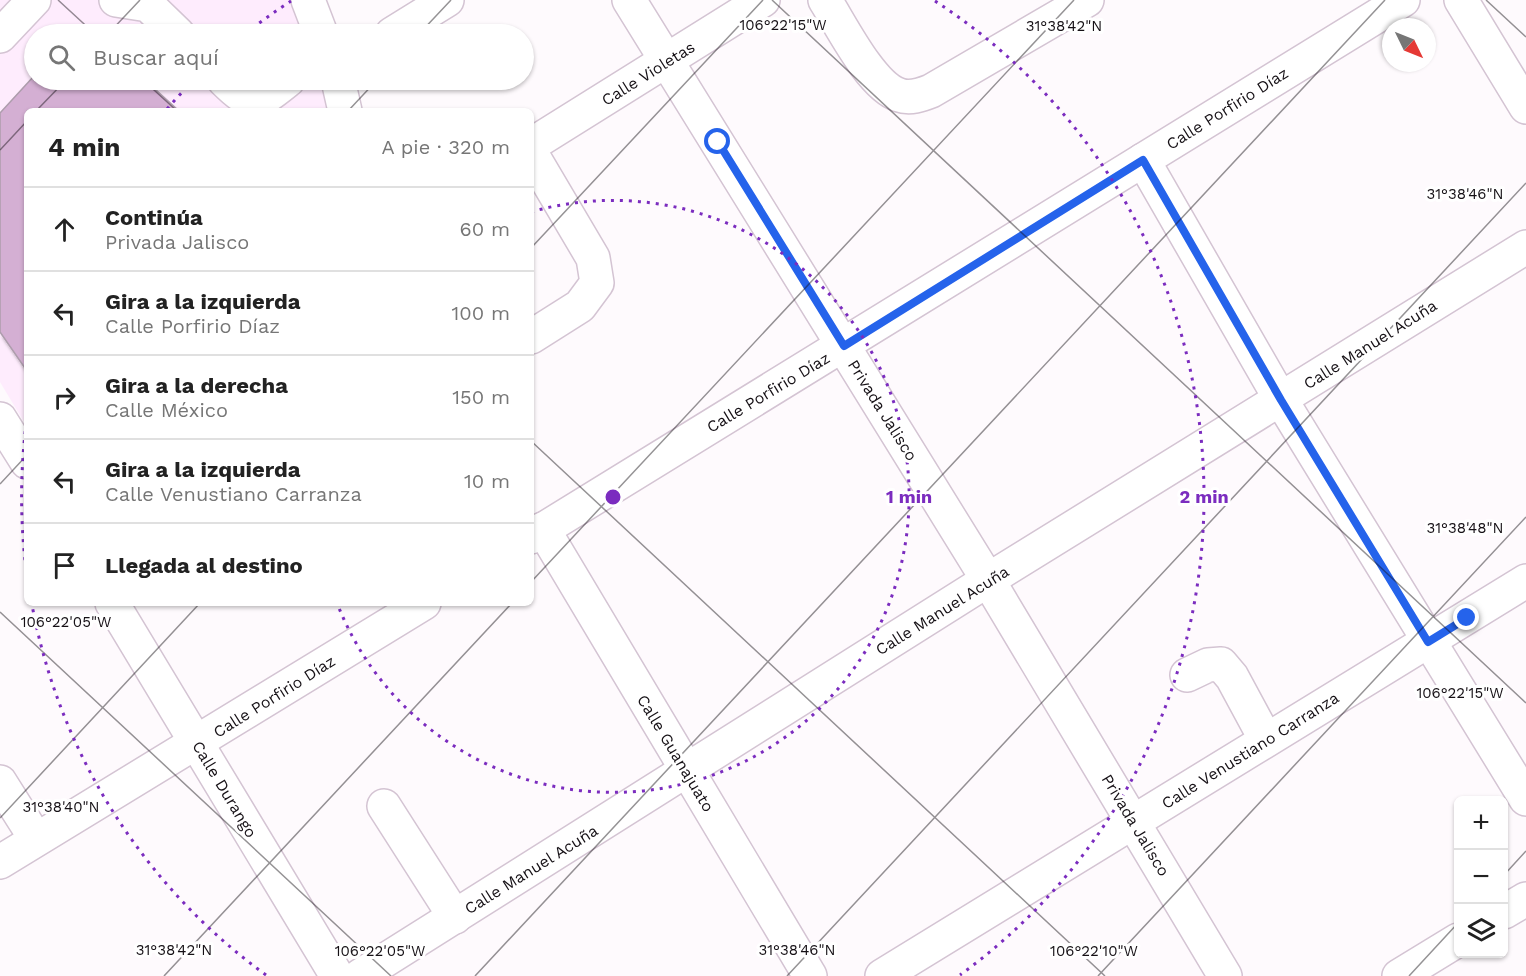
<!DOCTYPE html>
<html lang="es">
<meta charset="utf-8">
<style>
:root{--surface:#fff;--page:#f2f2f2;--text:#222;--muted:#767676;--line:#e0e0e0}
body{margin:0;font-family:"Work Sans",sans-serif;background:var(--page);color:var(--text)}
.controls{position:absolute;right:18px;bottom:18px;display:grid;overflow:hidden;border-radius:9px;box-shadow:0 2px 4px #0004}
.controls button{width:54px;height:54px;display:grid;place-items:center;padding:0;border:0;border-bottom:2px solid var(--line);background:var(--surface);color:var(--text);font:30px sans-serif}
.compass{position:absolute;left:1382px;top:18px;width:54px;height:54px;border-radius:50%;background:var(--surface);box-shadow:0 2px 4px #0004;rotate:133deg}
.stop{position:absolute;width:18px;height:18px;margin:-14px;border:4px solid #2563eb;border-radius:50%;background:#fff}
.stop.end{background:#2563eb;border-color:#fff;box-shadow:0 2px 6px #0008}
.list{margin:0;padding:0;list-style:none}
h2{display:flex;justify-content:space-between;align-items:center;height:78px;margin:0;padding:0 24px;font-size:26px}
h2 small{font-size:20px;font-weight:400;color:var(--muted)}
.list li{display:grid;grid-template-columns:39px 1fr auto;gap:18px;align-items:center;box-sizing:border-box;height:84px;padding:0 24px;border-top:2px solid var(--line)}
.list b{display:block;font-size:22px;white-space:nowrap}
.list p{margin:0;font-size:20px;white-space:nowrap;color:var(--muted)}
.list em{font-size:20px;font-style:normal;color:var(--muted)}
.icon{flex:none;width:33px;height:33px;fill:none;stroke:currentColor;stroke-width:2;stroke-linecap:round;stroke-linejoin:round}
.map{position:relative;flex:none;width:1526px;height:976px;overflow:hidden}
.search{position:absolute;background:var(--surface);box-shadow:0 2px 4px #0004;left:24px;top:24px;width:510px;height:66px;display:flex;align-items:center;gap:15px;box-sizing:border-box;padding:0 21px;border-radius:33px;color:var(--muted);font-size:22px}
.panel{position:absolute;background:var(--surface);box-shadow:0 2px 4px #0004;left:24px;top:108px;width:510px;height:498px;border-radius:9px}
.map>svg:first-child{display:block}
.built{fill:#feecfd}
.building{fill:#d4afd3;stroke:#ad9dac;stroke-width:1.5;filter:url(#shadow)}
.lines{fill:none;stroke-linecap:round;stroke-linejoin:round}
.minor-casing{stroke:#d4c4d3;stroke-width:36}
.minor{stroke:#fff;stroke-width:33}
.route{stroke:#2563eb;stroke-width:8}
.ticks{fill:none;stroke:#151015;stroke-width:1.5;stroke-opacity:0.45}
.ring{fill:none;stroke:#7b2cbf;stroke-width:3;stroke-dasharray:3 6}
.labels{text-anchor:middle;stroke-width:6;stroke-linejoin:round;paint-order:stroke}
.street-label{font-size:16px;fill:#151015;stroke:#fff}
.ticks-label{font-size:15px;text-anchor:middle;fill:#151015;stroke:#fff;stroke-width:6;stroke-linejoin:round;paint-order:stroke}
.centre{fill:#7b2cbf;stroke:#fff;stroke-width:3}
.ring-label{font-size:18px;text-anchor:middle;font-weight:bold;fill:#7b2cbf;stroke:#fff;stroke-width:6;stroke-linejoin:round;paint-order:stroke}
</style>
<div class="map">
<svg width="1526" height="976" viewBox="0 0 1526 976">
<defs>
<filter id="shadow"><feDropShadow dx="3.5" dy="6" stdDeviation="1.5" flood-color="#0004"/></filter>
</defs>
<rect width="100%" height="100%" fill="#fefafd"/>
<path class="built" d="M0,0H295L308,34H34V80H325L333,111H27V427L0,382Z"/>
<path class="building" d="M34,76V80H145L179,111H27V371L0,332V113Z"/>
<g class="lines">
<defs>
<g id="minor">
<path d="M116,0L148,5L178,34"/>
<path d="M308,0L321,34"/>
<path d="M629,0L988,580L1225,976"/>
<path d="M825,0C841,25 871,86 899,95C910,99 921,95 931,91L1087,0"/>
<path d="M1461,0L1526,107"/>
<path d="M392,34L447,0"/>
<path d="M0,36L34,0"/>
<path d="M224,80C253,109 258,104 288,80"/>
<path d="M338,80L345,111"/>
<path d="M531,145L763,0"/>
<path d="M531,153L593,258L597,283L580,306L531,337"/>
<path d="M1143,160L1281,400L1526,799"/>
<path d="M0,419L27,462"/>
<path d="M543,529L810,976"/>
<path d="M531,537L1403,0"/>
<path d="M112,603L337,976"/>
<path d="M1187,675L1208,665L1221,664L1232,677L1266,740"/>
<path d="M0,782L36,839"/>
<path d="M384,806L455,917"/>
<path d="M0,862L424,603"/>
<path d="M1504,912L1526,899"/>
<path d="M360,976L988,580L1526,247"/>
<path d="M882,976L1526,581"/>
<path d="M1399,976L1458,940"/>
</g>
</defs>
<use href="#minor" class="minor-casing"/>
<use href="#minor" class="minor"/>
</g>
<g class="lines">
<path class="route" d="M718,142L844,346L1143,160L1281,400L1428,642L1467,618"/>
</g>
<path class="ticks" d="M58,0L95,34M772,0L1526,703M1486,0L1526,37M108,34L140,0M419,34L451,0M143,80L177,111M36,111L66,80M348,111L377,80M0,150L27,121M531,248L763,0M531,441L1105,976M0,484L27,455M531,582L1074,0M0,612L391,976M0,818L200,603M1504,875L1526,851M164,976L512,603M475,976L1385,0M787,976L1526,183M1098,976L1526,517M1409,976L1458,923"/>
<g class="ring">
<path d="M531 212A296 296 0 1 1 337 603"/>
<path d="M266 975A591 591 0 0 1 32 605M26 569A591 591 0 0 1 26 425M167 109A591 591 0 0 1 191 83M245 34A591 591 0 0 1 291 1M935 1A591 591 0 0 1 960 975"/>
</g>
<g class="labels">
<g class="street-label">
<text transform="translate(648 73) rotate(-32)" y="6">Calle Violetas</text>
<text transform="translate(1227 108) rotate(-32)" y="6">Calle Porfirio Díaz</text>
<text transform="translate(1370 344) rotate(-32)" y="6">Calle Manuel Acuña</text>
<text transform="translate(768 392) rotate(-31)" y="6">Calle Porfirio Díaz</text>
<text transform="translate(883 410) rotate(58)" y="6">Privada Jalisco</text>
<text transform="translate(942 610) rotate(-32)" y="6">Calle Manuel Acuña</text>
<text transform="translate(274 696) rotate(-32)" y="6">Calle Porfirio Díaz</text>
<text transform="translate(1250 750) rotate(-32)" y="6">Calle Venustiano Carranza</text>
<text transform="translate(676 753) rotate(59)" y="6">Calle Guanajuato</text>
<text transform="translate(225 789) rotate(59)" y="6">Calle Durango</text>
<text transform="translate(1136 825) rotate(59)" y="6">Privada Jalisco</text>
<text transform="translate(531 869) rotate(-32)" y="6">Calle Manuel Acuña</text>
</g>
</g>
<g class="ticks-label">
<text x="783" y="30">106°22'15"W</text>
<text x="1064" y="31">31°38'42"N</text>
<text x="1465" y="199">31°38'46"N</text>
<text x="1465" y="533">31°38'48"N</text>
<text x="66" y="627">106°22'05"W</text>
<text x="1460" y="698">106°22'15"W</text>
<text x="61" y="812">31°38'40"N</text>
<text x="174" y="955">31°38'42"N</text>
<text x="797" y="955">31°38'46"N</text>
<text x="380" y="956">106°22'05"W</text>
<text x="1094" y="956">106°22'10"W</text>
</g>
<circle cx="613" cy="497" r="9" class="centre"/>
<g class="ring-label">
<text x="909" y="503">1 min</text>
<text x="1204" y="503">2 min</text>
</g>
</svg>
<div class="controls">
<button>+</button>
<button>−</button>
<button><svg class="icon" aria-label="layers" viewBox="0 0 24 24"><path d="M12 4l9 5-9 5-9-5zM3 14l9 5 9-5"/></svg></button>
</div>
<svg class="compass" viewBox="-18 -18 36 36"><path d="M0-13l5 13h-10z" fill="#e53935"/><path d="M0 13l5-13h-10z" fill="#767676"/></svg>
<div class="stop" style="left:718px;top:142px"></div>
<div class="stop end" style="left:1467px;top:618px"></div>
<div class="search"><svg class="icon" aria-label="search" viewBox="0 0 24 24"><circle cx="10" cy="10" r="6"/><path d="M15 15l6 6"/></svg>Buscar aquí</div>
<section class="panel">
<h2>4 min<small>A pie · 320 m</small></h2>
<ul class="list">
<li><svg class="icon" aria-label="ahead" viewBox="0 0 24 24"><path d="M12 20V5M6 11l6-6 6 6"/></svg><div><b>Continúa</b><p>Privada Jalisco</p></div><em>60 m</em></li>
<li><svg class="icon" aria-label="left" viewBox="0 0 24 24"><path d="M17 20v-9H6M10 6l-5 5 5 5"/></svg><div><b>Gira a la izquierda</b><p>Calle Porfirio Díaz</p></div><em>100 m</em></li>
<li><svg class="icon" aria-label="right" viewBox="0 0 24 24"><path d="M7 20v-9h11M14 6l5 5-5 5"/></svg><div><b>Gira a la derecha</b><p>Calle México</p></div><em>150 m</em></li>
<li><svg class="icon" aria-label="left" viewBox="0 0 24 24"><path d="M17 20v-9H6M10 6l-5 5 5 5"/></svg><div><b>Gira a la izquierda</b><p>Calle Venustiano Carranza</p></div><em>10 m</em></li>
<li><svg class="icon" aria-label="arrive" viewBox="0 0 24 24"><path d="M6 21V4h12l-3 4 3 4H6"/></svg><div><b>Llegada al destino</b></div></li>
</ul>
</section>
</div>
